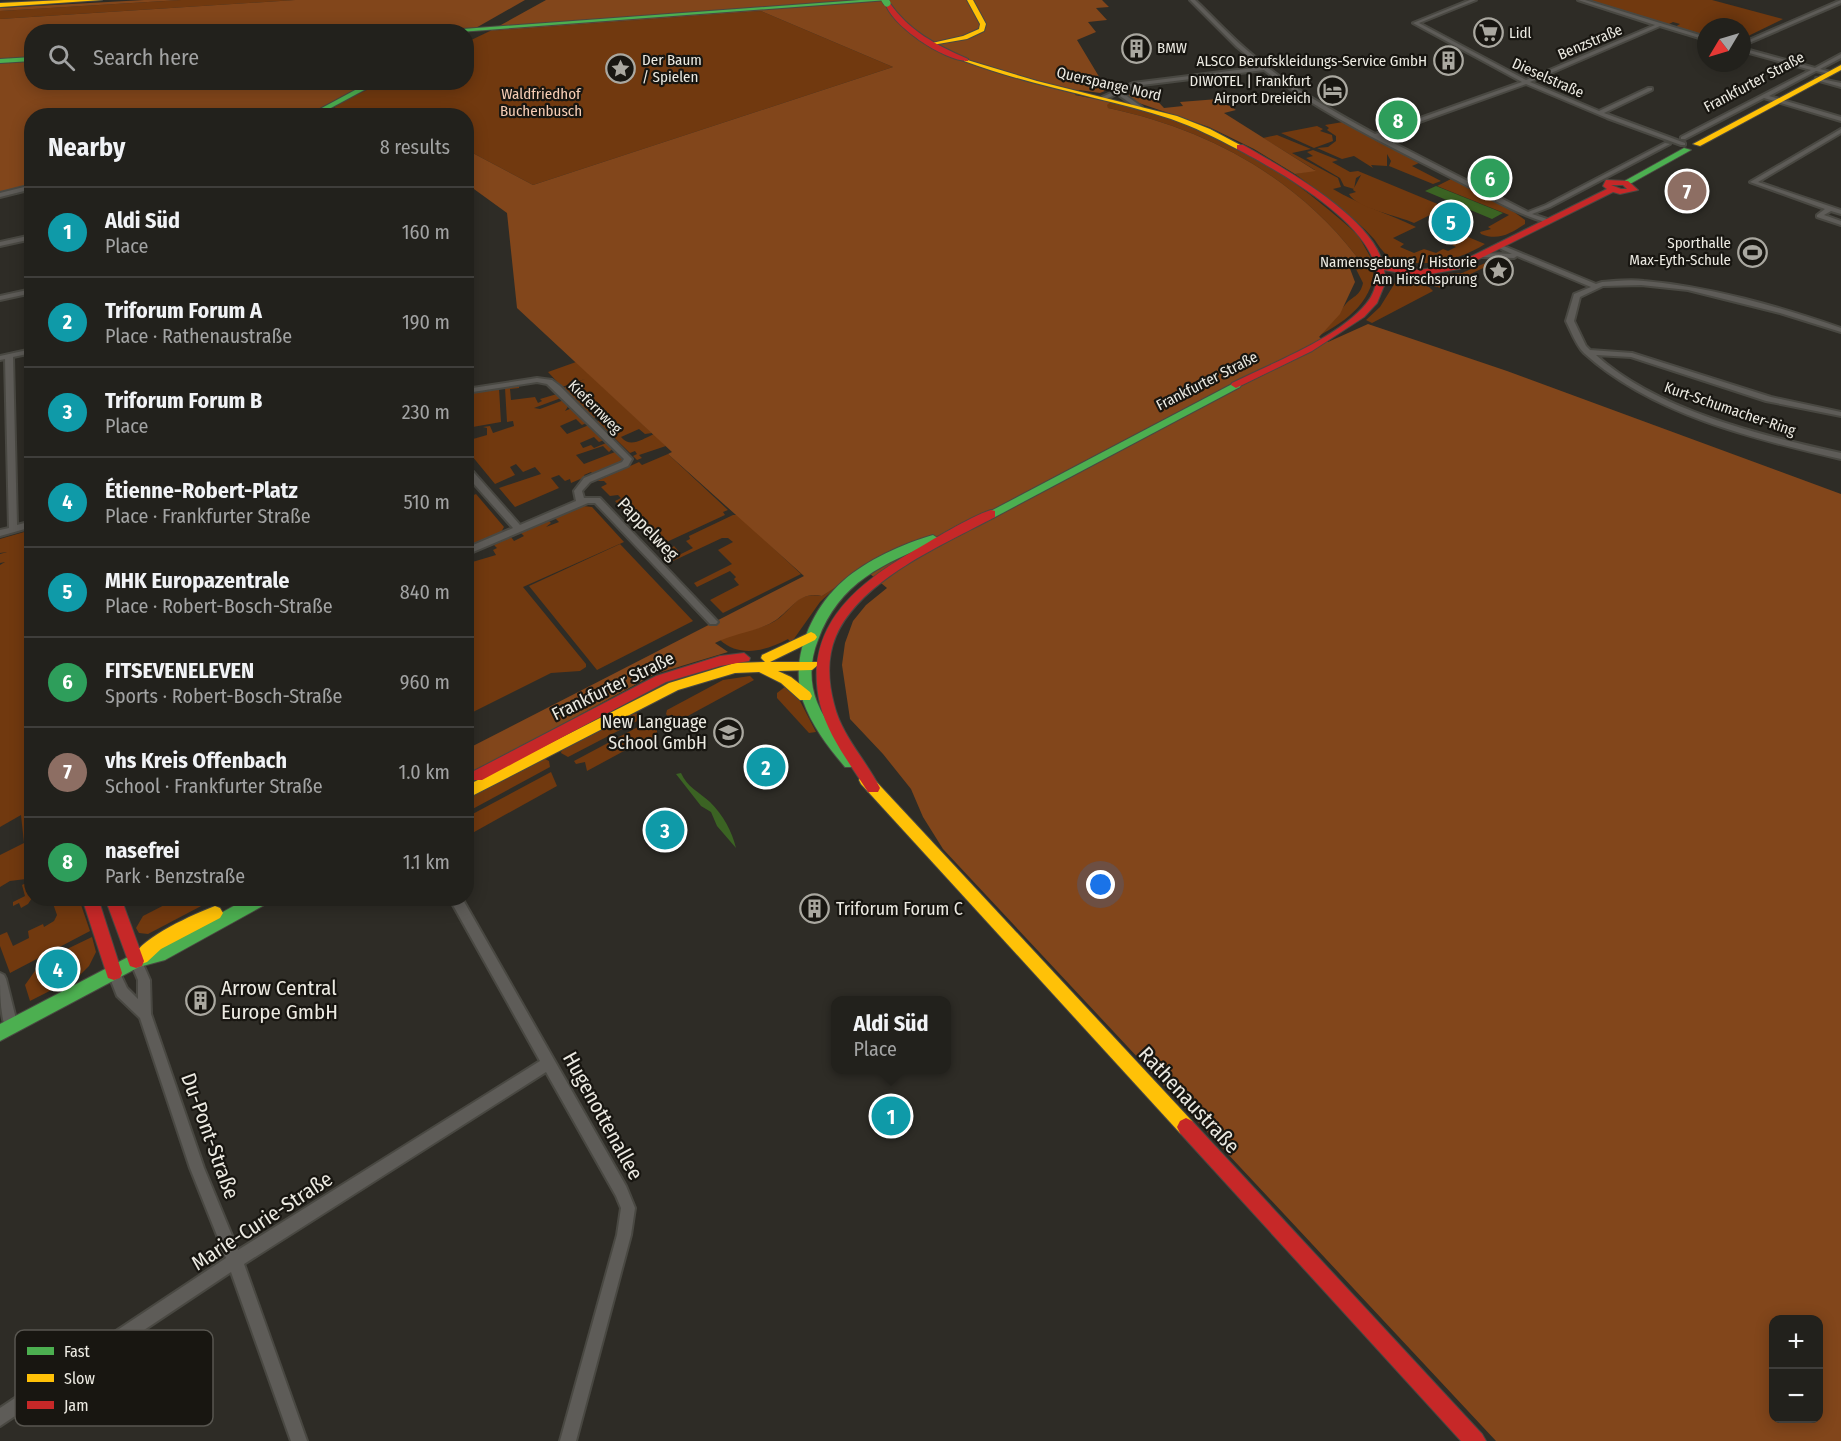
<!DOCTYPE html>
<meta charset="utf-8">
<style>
:root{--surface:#22211c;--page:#2a2925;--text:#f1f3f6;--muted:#a2a3a3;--line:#3f3e3b;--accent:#aaa8a0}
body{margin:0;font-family:"Fira Sans Condensed",sans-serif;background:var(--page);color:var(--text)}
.controls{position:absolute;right:18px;bottom:18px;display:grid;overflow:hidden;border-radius:12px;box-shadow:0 3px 15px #0003}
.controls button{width:54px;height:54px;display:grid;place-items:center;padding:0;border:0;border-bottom:2px solid var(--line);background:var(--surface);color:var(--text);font:30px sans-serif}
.compass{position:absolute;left:1697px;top:18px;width:54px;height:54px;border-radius:50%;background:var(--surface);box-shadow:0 3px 15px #0003;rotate:232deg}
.you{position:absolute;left:1101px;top:885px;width:21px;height:21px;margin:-15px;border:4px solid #fff;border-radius:50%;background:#1a73e8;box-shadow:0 0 0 9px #1a73e833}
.badge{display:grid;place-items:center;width:39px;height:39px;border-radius:50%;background:var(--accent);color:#fff;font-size:20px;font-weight:700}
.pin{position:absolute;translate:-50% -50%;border:3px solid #fff;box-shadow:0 2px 6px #0006}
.popup{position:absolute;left:831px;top:996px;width:120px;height:78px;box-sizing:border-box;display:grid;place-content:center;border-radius:12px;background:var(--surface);filter:drop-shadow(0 2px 4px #0005);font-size:20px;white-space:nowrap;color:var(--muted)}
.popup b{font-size:22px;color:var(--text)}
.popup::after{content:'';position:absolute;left:50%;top:100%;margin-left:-12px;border:12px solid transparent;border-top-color:var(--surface)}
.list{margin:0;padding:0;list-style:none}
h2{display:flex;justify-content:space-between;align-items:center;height:78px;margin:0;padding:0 24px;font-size:26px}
h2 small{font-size:20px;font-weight:400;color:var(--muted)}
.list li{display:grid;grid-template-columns:39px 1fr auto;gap:18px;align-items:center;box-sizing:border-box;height:90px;padding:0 24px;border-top:2px solid var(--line)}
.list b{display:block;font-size:22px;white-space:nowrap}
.list p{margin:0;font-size:20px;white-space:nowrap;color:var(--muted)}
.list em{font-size:20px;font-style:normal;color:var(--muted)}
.icon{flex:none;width:33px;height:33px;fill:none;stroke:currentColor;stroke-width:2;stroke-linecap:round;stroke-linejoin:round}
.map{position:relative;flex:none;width:1841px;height:1441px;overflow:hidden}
.search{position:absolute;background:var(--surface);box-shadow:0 3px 15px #0003;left:24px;top:24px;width:450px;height:66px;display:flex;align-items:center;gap:15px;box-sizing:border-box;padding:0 21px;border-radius:24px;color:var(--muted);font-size:22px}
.panel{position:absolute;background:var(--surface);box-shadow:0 3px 15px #0003;left:24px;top:108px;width:450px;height:798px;border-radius:24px}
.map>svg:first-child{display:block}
.green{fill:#71390f}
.forest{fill:#82461b;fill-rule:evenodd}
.water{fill:#3b6323}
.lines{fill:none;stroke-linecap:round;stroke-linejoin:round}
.street-casing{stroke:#494842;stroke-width:4}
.fast-casing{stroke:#494842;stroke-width:2}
.slow-casing{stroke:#494842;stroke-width:2}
.jam-casing{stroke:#494842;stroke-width:2}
.street{fill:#5e5c58;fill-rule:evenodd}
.fast{fill:#4caf50;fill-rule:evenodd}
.slow{fill:#ffc107;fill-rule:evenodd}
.jam{fill:#c62828;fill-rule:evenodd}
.fast-bridge-casing{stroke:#494842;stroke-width:8;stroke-linecap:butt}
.fast-bridge{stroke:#4caf50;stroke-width:7}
.labels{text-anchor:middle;stroke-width:4.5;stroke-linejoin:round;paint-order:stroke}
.far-poi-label{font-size:15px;fill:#eceae2;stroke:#181611;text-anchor:end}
.far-street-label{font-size:15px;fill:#eceae2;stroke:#181611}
.far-park-label{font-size:15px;fill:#f6cdb5;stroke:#181611}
.street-label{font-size:18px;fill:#eceae2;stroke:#181611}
.poi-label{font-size:18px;fill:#eceae2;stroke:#181611;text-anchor:end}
.near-poi-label{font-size:21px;fill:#eceae2;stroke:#181611;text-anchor:start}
.near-street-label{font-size:21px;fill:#eceae2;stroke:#181611}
.key{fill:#181611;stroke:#585650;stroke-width:1.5}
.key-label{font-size:16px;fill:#eceae2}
</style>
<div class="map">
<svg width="1841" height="1441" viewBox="0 0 1841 1441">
<rect width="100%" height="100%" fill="#2e2c26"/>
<g class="green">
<path d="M181,0H295L0,19V11Z"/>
<path d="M1586,0H1712L1783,19L1742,39V42V27H1706V38L1677,30L1675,27L1680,24L1673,22L1667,25Z"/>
<path d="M761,11L893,67L533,185L467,150L466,116L348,115L332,106L382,83L466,82L467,42L490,31Z"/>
<path d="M1111,102C1152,112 1196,123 1233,143C1275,166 1313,196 1349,227L1358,235L1372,260L1360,261C1298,178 1208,129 1108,108L1106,105Z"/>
<path d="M1343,122L1419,163L1412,166L1441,181L1433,184L1389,166L1391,161L1387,154V166L1371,165L1373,168L1354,156L1342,159L1317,148L1328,147L1336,141V136L1327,130L1329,128L1325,125Z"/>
<path d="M1317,126L1323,129L1320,131L1332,135L1333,141L1314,148L1281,133Z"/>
<path d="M1277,135L1311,149L1292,153L1338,178L1341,187L1333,189C1358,204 1391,215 1416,227L1393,238L1404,244L1400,247L1414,253L1424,249L1436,253L1443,249L1448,251L1456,247L1452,245L1468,237L1485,244C1460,260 1424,269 1393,259C1385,256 1379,246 1374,239C1351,214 1322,194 1295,174L1315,170L1263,138Z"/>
<path d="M1313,150L1338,160L1332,162L1350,172L1358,171L1452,210L1438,216L1432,214L1414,223C1399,216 1356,208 1349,194L1356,192L1353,190L1361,175L1356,178L1354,189L1344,186L1340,178L1306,158L1313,156L1307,152Z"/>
<path d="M1451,179L1514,212L1525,220V224C1510,234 1498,241 1481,234L1480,232L1491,229L1488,227L1509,215L1437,186Z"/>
<path d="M1497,258H1517L1498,261L1441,288L1401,277L1462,273Z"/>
<path d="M1361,263H1373C1378,298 1346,322 1318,336C1328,326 1336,316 1345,305C1352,296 1360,297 1363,283L1355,267Z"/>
<path d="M1398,278L1429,287L1433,291L1372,323L1366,320L1380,307Z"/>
<path d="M576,362L652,433L645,434L639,429L621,437C630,448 641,440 654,434L666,446L639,455L642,458L637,460L633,456L637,454L635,451L630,453L597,421L603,418L601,415L594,418L563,388L585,379L562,387L548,372Z"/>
<path d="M519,386V388L510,389L511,400L535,397L538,403L542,401L540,399L557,394L561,398L534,408L540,409L564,400L569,405L565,411L572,408L586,423L582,425L576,419L560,426L567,434L589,425L604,440L599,442L594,437L580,443L583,448L591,445L594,448L606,443L612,449L609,452L603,446L576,455L584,464L615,452L623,459L621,462L593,474L591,472L584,475L585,477L571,483L570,479L565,481L559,475L551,478L559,488L515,507L499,488L541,474L535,467L523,472L516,464L510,467L515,475L495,484L467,450L466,441L487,435V428L483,427L490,426L493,433L514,426L513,421L507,422L505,388Z"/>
<path d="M499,389L501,422L467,428V394Z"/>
<path d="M668,454L728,510L723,512L725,515L658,546L615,501L621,498L618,495L610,496L601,487L607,484L604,481H597L639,462L642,465Z"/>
<path d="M476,494L504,527L500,534L467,549L466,503L469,501L467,498Z"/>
<path d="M583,506L592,507L624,542L523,587L586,664V667L580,671L551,673L467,715V567L469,571L474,569L469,563L496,555L493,550L497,548L494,545L511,537L514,541L524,536L521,533L549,521L551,523L546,527L559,522L555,518Z"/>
<path d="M733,515H738L801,574L723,613L710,600L739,585L734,579L736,577L730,571L697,587L694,583L732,564L718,550L733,542L728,538H722L673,561L665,553L674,546L681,554L693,548L686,541L690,539L689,536Z"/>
<path d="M31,530L32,898L28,904L21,908L19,903L13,906V902L25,896L22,885L26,883V879L10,881L0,887V855L24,843L21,815L0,827V565L5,562L0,563V554L7,552L0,553V539Z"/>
<path d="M620,544L693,621L597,670L529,586Z"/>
<path d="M837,586L820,602L791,643L788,639C766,651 740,658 720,640C737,631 758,631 775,621C794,609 795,591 822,596Z"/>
<path d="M750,676L754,680L673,724L666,714L667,710L723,680Z"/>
<path d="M786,686L800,701L816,732L809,733L777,698V693Z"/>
<path d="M632,713L640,714L643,718L568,757L561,753L562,748Z"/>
<path d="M649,721L657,730V736L639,750L635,745L587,771L585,762L576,764L574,761Z"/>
<path d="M543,758L549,761L550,767L467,812V797Z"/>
<path d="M551,772L557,786L467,836V817Z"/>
<path d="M51,898L79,899L90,931L10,973L0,946V935L7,932L13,946L29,938L28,931L43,924L44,927L54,921L57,915Z"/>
<path d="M178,898L203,899L205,904L148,934L139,933L136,928L143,916Z"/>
<path d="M92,937L96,952L89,966L79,976L30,1001L25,985L42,961Z"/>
</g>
<g class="forest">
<path d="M144,0H181L0,11V8Z"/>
<path d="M295,0H525L467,33L32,32V82L372,83L306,115L32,116L31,186L0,194V19Z"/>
<path d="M546,0H1102L1109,7L1096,8L1107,20L1088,22L1096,32L1077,40L1107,90L1100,93L1079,90L1075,95L1111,102L1107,105L1108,108C1208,129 1298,178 1360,261L1349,266L1355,282L1340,314L1319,337L1328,342L1368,324L1507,371L1841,494V1441H1496L943,849L923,817L911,789L883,754L850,719L842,665L845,643L853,621L866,605L887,588L864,569L822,596C799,591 793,608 776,620C758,632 734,633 715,643L728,652L655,674L467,776V749L804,576L668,454L672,452L517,308L507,213L467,184V150L533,185L893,67L761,11L490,31ZM1774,1320H1818V1418H1774Z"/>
<path d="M1144,87L1164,108L1183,106L1180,102L1218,99L1236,110L1224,113L1316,171L1295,174L1254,149L1209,127L1133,101L1127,96Z"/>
</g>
<g class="water">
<path d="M1436,186L1503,213L1492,219L1425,191Z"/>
<path d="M681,773C687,787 699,792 710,802C723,815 732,831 736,848L717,826L711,812L701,806L676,774Z"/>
</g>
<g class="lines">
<defs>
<g id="street">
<path d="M1190,0H1195C1213,17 1229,35 1248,51C1286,85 1331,110 1375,134L1522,82L1413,23L1470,0H1476L1419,23L1526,80L1655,25L1578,0H1585L1706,37V40L1660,26L1530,82L1599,111L1648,88H1652V90L1604,113L1685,143V145H1681L1607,118L1526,84L1380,136L1528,212L1546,205L1665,143L1670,144L1550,207L1532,214L1550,220V222L1548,223C1513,213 1484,194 1452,178C1388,145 1322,114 1264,70L1134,86L1106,99H1102V97L1133,83L1261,67L1237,47Z"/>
<path d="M1841,0V3L1742,46V43Z"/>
<path d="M1742,48L1815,68L1841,54V58L1820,69L1830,72V74L1816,71L1769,96L1841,117V121L1764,98L1685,139H1681V137L1811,70L1742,51Z"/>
<path d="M1816,78L1841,83V87L1816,80Z"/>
<path d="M1120,94H1124L1142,107L1137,108L1120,96Z"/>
<path d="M1841,129V133L1758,182L1841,210V214L1831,211L1824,215L1841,221V225L1817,217V215L1825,209L1750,182Z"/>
<path d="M32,185V189L0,197V193Z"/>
<path d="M32,235V239L0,246V242Z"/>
<path d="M1499,244L1596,284L1602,282C1616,281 1630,279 1644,281C1711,287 1777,306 1841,328V332L1780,313L1688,290L1641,285L1603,286L1580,297L1574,321L1586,346L1590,350L1632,353L1771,397L1841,412V416L1766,401L1631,357L1596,355C1656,410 1762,436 1841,453V459C1754,439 1651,414 1584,353C1576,345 1571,331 1566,321L1574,294L1591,287L1517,256L1514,258L1482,257L1479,255L1482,253L1512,254L1497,247L1496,246Z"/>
<path d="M32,289V293L0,300V296Z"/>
<path d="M32,349V353L13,357L17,525L32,521V527L0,536V530L9,528L5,359L0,360V356Z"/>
<path d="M537,378L552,380L560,386L632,459L628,466L590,482L582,491L584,498H600L716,620L718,622L716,624H710L595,503H588L466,555V548L513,528L466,475V467H469L520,525L576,501L574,491L584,478L622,462L624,459L547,384L537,382L466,393V389Z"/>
<path d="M449,898H462L626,1186L635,1208L631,1235L576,1441H560L617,1235L621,1208L616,1196L546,1072L244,1264L307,1441H291L231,1272L0,1426V1408L226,1258L190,1168L140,1018L117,996L108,973L110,969L114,967L118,969L127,988L138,999V980L130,961L132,957L136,955L140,957L150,980L151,1014L204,1168L238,1250L540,1061Z"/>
<path d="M0,973L4,975L6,979L18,1027L16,1031L11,1033L6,1031C0,1013 0,993 0,973Z"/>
</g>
<g id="fast">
<path d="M860,0H888L459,32H422Z"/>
<path d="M32,57V61L0,63V59Z"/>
<path d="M370,82H379L316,116H307Z"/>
<path d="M1684,148L1691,150L1628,185L1621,183Z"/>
<path d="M1236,382L1241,385L1240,387L995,517L991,518L985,514Z"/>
<path d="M933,535L939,539L937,542C884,563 839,582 818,640C810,660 809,682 817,702C826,726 845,741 857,763L855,767H845C828,747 812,726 803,701C789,660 811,609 843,581C867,560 902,544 933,535Z"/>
<path d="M248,898H270L268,903L165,960L139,967L0,1041V1024L130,956L156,949Z"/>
</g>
<g id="slow">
<path d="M64,0H102L0,7V3Z"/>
<path d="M967,0H973L986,24L984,31L967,39L932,45V43L963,36L979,29L980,24Z"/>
<path d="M964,59L1037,81L1177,116L1210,129L1244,147L1237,149C1216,138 1194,127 1171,119C1102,97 1031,86 964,61Z"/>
<path d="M1841,65V70L1700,146L1693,144Z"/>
<path d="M811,632L815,634L817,637L815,640L770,662H817L818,665L812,670L778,671L791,677L810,692L812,696L810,700H800L781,683L759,672L735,673L678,690L466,799V786L669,683L735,663L765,662L761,658L762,655Z"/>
<path d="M866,774L871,776L1192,1121L1195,1127L1192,1133L1186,1136L1180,1133L861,784L859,780L861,776Z"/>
<path d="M215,906L220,908L223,913L220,918L161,949L147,962L141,964L135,962L133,957C142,937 194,914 215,906Z"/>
</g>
<g id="jam">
<path d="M885,2H889C909,31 936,45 968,59V61C944,61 890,25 885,2Z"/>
<path d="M1237,145H1243C1282,167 1374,218 1383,265L1419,270L1454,265L1607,189L1603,186L1606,180L1628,181L1638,190L1620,194L1613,192L1459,269L1419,276L1384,270L1386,281L1377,303L1364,317L1312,351L1236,388L1231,385L1232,383C1272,363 1338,338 1366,304C1415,244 1278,171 1237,149ZM1611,185H1623L1627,189H1621Z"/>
<path d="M991,510L995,511V517C943,545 861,579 836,636C827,657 828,682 834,704C841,735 866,760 880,788L878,792H868C851,765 828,736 820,704C803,630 852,587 910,553C931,541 969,517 991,510Z"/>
<path d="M744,653L750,658L749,661L720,666L666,682L482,780H472L470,776L472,772L656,676L720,656Z"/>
<path d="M82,898H98L122,973L120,978L114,980L108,978Z"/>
<path d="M105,898H121L144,961L142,966L136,968L130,966Z"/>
<path d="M1186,1118L1192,1121L1482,1434L1486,1441H1461L1180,1133L1177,1127L1180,1121Z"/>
</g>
</defs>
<use href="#street" class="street-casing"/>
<use href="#fast" class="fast-casing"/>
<use href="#slow" class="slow-casing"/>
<use href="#jam" class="jam-casing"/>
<use href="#street" class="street"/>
<use href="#fast" class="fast"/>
<use href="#slow" class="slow"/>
<use href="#jam" class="jam"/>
<defs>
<path id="fast-bridge" d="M885,0L887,3"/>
</defs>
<use href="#fast-bridge" class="fast-bridge-casing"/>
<use href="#fast-bridge" class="fast-bridge"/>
</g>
<defs>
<symbol id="supermarket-ring" viewBox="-11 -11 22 22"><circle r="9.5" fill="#181611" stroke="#aaa8a0" stroke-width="1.5"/><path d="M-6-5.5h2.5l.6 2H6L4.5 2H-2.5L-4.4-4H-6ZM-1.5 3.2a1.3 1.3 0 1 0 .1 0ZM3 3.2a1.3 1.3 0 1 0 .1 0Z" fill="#aaa8a0"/></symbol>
<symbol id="building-ring" viewBox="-11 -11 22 22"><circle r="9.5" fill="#181611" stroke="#aaa8a0" stroke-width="1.5"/><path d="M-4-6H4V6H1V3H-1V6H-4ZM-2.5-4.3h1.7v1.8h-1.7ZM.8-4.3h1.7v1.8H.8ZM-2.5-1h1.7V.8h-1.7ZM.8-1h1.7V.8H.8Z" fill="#aaa8a0"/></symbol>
<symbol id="sight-ring" viewBox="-11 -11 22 22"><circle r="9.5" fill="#181611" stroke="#aaa8a0" stroke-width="1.5"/><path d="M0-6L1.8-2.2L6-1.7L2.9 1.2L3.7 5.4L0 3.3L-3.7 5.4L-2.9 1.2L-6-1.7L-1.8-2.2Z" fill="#aaa8a0"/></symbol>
<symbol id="hotel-ring" viewBox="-11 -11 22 22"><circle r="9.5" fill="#181611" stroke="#aaa8a0" stroke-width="1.5"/><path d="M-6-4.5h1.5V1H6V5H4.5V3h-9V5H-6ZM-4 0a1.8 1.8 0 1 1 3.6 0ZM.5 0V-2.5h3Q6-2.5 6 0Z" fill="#aaa8a0"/></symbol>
<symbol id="stadium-ring" viewBox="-11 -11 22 22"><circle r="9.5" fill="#181611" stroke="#aaa8a0" stroke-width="1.5"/><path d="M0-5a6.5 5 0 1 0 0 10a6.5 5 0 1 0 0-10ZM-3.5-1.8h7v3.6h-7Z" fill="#aaa8a0"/></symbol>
<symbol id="university-ring" viewBox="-11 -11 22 22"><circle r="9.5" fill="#181611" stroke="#aaa8a0" stroke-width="1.5"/><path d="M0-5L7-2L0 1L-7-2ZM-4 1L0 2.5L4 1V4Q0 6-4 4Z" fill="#aaa8a0"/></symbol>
</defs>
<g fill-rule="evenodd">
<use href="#supermarket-ring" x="1472" y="16" width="33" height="33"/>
<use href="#building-ring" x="1120" y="32" width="33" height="33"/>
<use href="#building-ring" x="1432" y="44" width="33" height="33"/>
<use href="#sight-ring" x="604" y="52" width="33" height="33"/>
<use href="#hotel-ring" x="1316" y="74" width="33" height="33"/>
<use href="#stadium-ring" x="1736" y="236" width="33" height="33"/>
<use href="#sight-ring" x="1482" y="254" width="33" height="33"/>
<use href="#university-ring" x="712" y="716" width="33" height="33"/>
<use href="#building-ring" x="798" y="892" width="33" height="33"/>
<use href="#building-ring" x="184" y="984" width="33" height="33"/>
</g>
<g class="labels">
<g class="far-poi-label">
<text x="1509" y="38" text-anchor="start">Lidl</text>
<text x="1157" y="53" text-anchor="start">BMW</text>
<text x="642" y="65" text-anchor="start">Der Baum<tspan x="642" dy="17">/ Spielen</tspan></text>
<text x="1427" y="66">ALSCO Berufskleidungs-Service GmbH</text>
<text x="1311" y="86">DIWOTEL | Frankfurt<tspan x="1311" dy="17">Airport Dreieich</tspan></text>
<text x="1731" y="248">Sporthalle<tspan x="1731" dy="17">Max-Eyth-Schule</tspan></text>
<text x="1477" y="267">Namensgebung / Historie<tspan x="1477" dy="17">Am Hirschsprung</tspan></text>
</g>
<g class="far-street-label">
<text transform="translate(1590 42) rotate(-23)" y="5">Benzstraße</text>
<text transform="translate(1548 78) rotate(24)" y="5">Dieselstraße</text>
<text transform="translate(1754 82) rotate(-28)" y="5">Frankfurter Straße</text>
<text transform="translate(1109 84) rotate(13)" y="5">Querspange Nord</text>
<text transform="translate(1207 381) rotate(-27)" y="5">Frankfurter Straße</text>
<text transform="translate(595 407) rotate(45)" y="5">Kiefernweg</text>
<text transform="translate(1730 409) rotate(19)" y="5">Kurt-Schumacher-Ring</text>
</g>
<g class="far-park-label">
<text x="541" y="99">Waldfriedhof<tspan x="541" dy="17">Buchenbusch</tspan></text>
</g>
<g class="street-label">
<text transform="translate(648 529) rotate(46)" y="6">Pappelweg</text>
<text transform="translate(613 686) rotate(-26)" y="6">Frankfurter Straße</text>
</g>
<g class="poi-label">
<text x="707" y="728">New Language<tspan x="707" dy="21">School GmbH</tspan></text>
<text x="836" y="915" text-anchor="start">Triforum Forum C</text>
</g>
<g class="near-poi-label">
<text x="221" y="995">Arrow Central<tspan x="221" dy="24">Europe GmbH</tspan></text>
</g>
<g class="near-street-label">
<text transform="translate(1189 1100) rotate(47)" y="7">Rathenaustraße</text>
<text transform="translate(603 1116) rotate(61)" y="7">Hugenottenallee</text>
<text transform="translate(210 1136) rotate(70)" y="7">Du-Pont-Straße</text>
<text transform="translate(262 1221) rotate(-33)" y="7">Marie-Curie-Straße</text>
</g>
</g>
<rect x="15" y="1330" width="198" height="96" rx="9" class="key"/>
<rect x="27" y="1347" width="27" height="8" fill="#4caf50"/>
<rect x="27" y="1374" width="27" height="8" fill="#ffc107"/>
<rect x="27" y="1401" width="27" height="8" fill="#c62828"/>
<g class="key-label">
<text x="64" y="1357">Fast</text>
<text x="64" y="1384">Slow</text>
<text x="64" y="1411">Jam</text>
</g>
</svg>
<div class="controls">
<button>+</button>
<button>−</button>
</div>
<svg class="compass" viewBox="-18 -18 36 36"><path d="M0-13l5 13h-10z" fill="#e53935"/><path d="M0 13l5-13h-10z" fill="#a2a3a3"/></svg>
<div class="you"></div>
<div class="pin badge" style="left:891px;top:1116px;background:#0f9aa8">1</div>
<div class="popup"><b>Aldi Süd</b>Place</div>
<div class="pin badge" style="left:766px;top:767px;background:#0f9aa8">2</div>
<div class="pin badge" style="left:665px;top:830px;background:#0f9aa8">3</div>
<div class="pin badge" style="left:58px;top:969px;background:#0f9aa8">4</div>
<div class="pin badge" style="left:1451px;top:222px;background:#0f9aa8">5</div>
<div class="pin badge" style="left:1490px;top:178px;background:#2e9e5b">6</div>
<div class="pin badge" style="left:1687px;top:191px;background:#8d6e63">7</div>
<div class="pin badge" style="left:1398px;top:120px;background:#2e9e5b">8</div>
<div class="search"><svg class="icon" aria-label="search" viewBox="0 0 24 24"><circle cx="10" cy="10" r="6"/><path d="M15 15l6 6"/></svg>Search here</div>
<section class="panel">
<h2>Nearby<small>8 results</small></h2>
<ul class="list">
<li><span class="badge" style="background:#0f9aa8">1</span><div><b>Aldi Süd</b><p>Place</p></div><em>160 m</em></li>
<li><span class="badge" style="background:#0f9aa8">2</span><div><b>Triforum Forum A</b><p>Place · Rathenaustraße</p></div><em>190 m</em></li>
<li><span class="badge" style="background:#0f9aa8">3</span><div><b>Triforum Forum B</b><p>Place</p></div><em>230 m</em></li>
<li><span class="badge" style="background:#0f9aa8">4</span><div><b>Étienne-Robert-Platz</b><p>Place · Frankfurter Straße</p></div><em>510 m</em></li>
<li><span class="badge" style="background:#0f9aa8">5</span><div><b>MHK Europazentrale</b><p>Place · Robert-Bosch-Straße</p></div><em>840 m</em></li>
<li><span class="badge" style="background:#2e9e5b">6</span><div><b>FITSEVENELEVEN</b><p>Sports · Robert-Bosch-Straße</p></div><em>960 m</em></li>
<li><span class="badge" style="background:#8d6e63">7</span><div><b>vhs Kreis Offenbach</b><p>School · Frankfurter Straße</p></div><em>1.0 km</em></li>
<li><span class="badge" style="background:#2e9e5b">8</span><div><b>nasefrei</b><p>Park · Benzstraße</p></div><em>1.1 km</em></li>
</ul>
</section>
</div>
